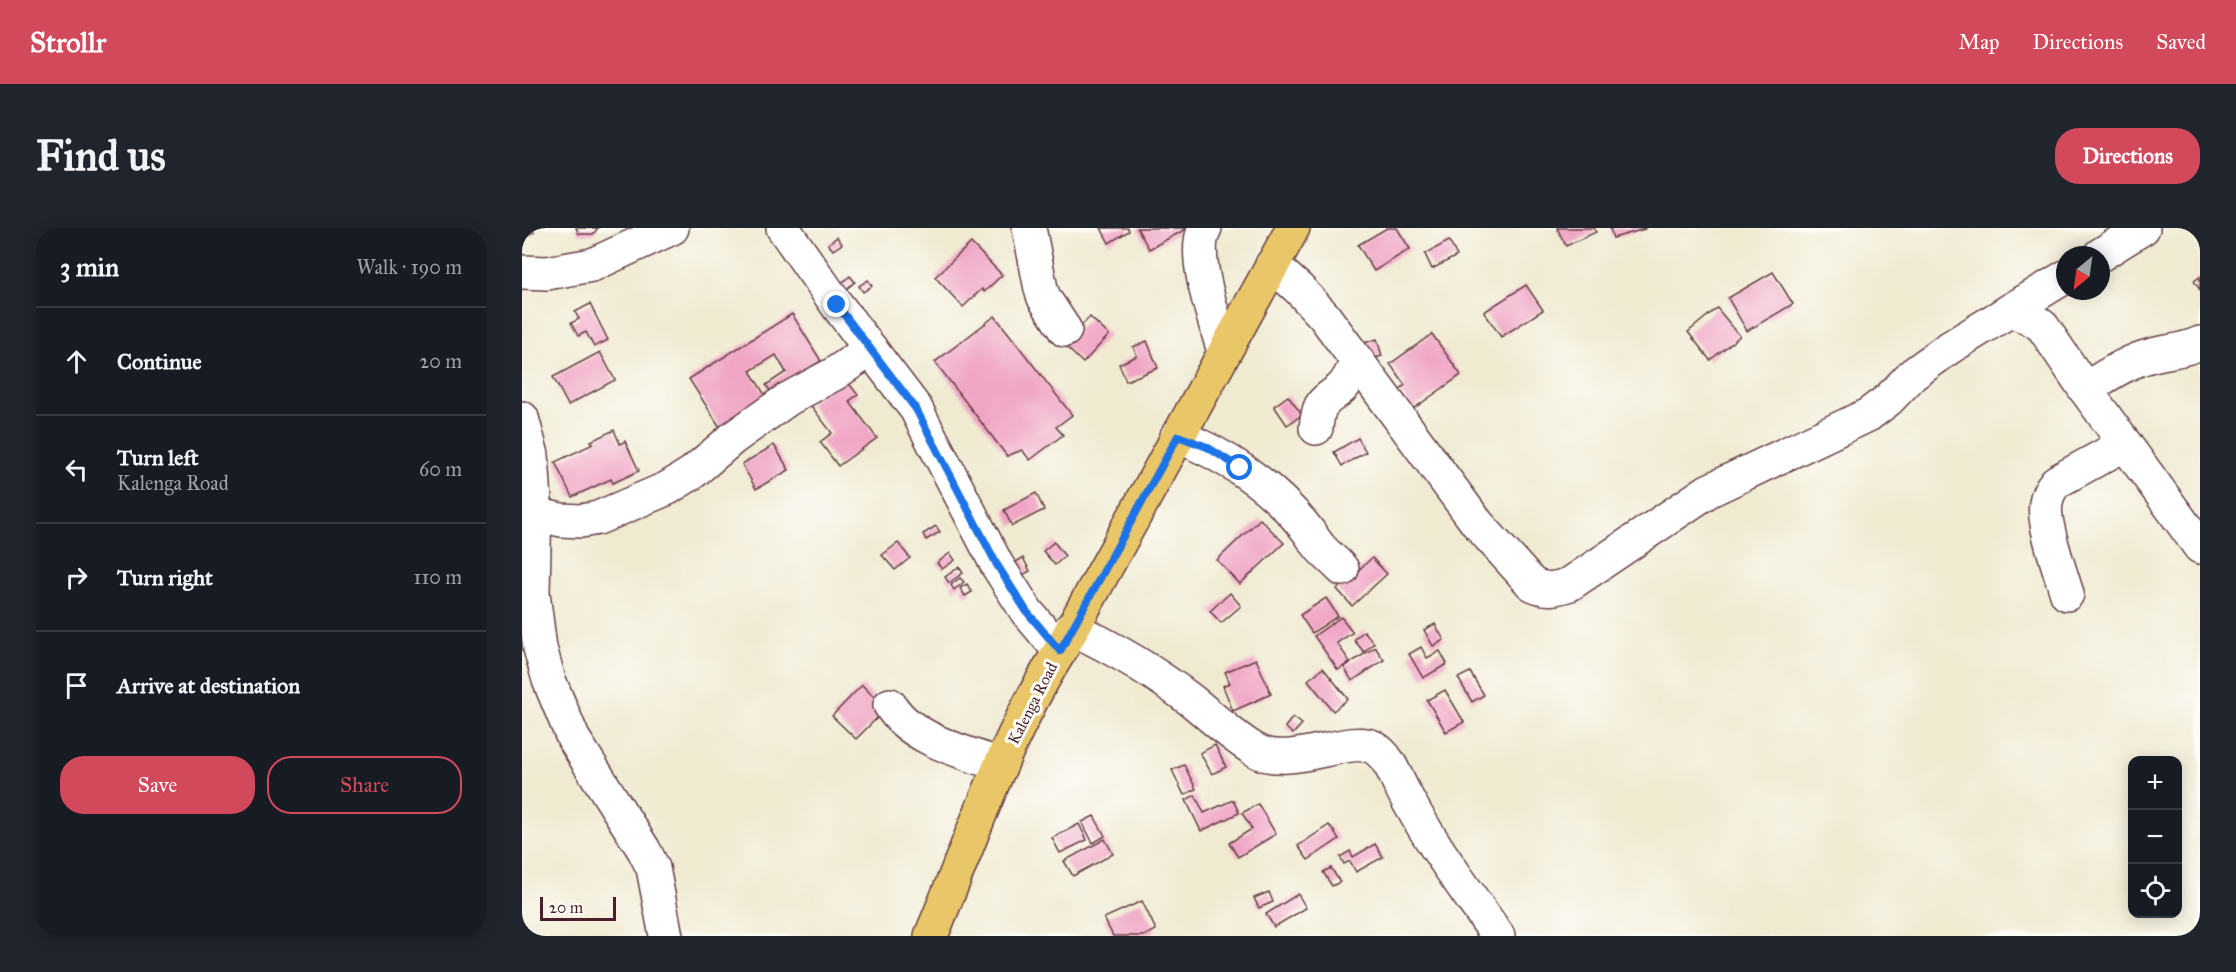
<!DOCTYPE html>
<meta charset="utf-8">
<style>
:root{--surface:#171b24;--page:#20242c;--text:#f1f3f6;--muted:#9ea1a6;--line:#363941;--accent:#d1495b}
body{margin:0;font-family:"IM FELL Great Primer",serif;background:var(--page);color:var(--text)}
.controls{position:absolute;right:18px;bottom:18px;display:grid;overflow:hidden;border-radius:12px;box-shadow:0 3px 15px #0003}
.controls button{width:54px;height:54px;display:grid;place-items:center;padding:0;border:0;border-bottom:2px solid var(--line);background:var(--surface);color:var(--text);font:30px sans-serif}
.compass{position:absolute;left:1534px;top:18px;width:54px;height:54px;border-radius:50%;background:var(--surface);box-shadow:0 3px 15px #0003;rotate:209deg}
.scale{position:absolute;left:18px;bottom:15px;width:76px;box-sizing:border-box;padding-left:6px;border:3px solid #4a1f2b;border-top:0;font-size:16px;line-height:21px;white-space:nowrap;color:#4a1f2b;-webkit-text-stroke:4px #fdfcf7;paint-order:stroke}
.stop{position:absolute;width:18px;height:18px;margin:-14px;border:4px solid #1a73e8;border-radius:50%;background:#fff}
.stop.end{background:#1a73e8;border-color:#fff;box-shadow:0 2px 6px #0008}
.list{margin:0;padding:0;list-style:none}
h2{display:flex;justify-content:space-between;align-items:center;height:78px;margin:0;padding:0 24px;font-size:26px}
h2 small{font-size:20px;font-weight:400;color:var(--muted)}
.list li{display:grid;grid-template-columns:39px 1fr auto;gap:18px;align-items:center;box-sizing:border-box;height:108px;padding:0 24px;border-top:2px solid var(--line)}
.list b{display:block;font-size:22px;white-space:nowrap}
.list p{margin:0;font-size:20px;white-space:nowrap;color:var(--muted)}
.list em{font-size:20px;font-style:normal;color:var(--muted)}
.actions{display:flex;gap:12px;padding:18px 24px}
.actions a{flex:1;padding:14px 0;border:2px solid var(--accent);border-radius:24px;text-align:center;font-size:21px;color:var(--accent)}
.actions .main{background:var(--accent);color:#fff}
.icon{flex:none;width:33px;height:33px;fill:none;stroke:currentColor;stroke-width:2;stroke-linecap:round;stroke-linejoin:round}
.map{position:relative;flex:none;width:1678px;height:708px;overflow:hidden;border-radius:24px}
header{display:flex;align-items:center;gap:36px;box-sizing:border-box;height:84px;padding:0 30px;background:var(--accent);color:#fff}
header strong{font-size:28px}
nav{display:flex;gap:33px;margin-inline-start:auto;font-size:21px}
.intro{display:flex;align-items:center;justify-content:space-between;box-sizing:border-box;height:144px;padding:0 36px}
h1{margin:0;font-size:42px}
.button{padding:15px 27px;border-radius:24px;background:var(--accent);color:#fff;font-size:21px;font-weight:700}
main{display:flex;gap:36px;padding:0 36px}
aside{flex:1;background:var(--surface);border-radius:24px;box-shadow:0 3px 15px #0003}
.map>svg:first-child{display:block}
.building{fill:#f0a5c5}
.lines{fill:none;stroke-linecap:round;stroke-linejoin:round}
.minor-casing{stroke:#633d44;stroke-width:36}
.major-casing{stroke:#633d44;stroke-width:36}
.minor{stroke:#fff;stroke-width:33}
.major{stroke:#e9c769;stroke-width:33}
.route{stroke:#1a73e8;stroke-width:8}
.labels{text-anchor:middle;stroke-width:6;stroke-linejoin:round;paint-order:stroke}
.street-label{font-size:16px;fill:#4a1f2b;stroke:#fdfcf7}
</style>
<header>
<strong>Strollr</strong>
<nav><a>Map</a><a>Directions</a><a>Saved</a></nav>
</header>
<div class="intro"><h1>Find us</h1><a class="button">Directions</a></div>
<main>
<aside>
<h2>3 min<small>Walk · 190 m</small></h2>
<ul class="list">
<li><svg class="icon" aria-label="ahead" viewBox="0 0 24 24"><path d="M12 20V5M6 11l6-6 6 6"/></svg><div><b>Continue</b></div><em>20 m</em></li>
<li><svg class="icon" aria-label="left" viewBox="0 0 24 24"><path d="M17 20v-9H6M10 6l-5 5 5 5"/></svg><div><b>Turn left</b><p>Kalenga Road</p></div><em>60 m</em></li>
<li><svg class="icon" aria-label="right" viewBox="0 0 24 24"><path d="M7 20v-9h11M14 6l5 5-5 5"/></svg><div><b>Turn right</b></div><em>110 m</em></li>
<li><svg class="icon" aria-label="arrive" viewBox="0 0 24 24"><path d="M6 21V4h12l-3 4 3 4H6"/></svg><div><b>Arrive at destination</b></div></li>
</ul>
<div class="actions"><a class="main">Save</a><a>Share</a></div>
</aside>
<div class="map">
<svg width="1678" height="708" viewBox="0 0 1678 708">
<rect width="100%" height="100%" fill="#fdfcf7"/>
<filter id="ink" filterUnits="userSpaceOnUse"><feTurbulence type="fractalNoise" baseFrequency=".0167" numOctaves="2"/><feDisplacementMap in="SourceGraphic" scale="12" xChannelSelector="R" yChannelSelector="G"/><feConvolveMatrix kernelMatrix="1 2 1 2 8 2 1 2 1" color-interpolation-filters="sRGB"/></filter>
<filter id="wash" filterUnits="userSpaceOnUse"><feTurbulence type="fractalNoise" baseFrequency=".008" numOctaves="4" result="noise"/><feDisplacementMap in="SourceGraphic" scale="24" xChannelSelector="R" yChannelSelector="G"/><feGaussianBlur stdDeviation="1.35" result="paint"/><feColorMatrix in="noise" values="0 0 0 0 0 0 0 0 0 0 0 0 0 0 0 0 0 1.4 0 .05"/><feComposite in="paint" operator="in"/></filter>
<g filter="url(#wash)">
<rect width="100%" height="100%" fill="#f0ead1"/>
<g id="blocks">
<g class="building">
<path d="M0,0H9L12,4L0,10Z"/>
<path d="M54,0H76L71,6H57Z"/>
<path d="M579,0H606L607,3L587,15Z"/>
<path d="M615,0H666L627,21Z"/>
<path d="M865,0H875L888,21L852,43L836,17Z"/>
<path d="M1035,0H1072L1074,4L1044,18Z"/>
<path d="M1088,0H1123V1L1091,10Z"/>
<path d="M315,9L320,16L311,22L306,16Z"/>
<path d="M927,13L935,28L910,41L903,26Z"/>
<path d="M449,15L480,47L462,64L460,61L441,79L413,49Z"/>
<path d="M1251,44L1271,76L1225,103L1206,70Z"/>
<path d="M328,48L333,54L323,62L318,56Z"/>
<path d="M1678,49V62L1672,53Z"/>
<path d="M346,52L350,58L341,64L337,58Z"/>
<path d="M1004,57L1021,82L979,109L962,84Z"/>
<path d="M68,76L86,112L72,119L64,104L56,108L49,95L57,91L53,84Z"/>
<path d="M1195,80L1218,108L1188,132L1166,104Z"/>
<path d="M270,86L299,133L249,164L244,157L264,144L254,127L228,143L248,175L201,204L167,151Z"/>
<path d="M473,88L550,187L534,199L541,207L508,232L500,222L485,228L413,134Z"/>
<path d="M568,89L587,107L561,135L541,116Z"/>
<path d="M910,106L939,147L891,181L877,162L883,157L868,136Z"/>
<path d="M855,111L860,128L846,132L842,115Z"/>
<path d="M625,113L636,140L604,153L597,136L615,128L611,119Z"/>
<path d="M78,124L93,152L46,177L31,149Z"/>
<path d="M322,149L336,167L327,173L355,210L316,238L298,214L310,205L287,175Z"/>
<path d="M766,168L780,187L765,197L752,178Z"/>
<path d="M92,202L98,216L103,213L117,243L91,255L89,251L50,269L33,234L71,216L69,213Z"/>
<path d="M836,210L844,224L820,238L812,224Z"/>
<path d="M252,217L267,242L234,261L220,236Z"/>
<path d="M514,265L522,282L490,298L482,282Z"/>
<path d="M738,291L762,315L718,356L695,332Z"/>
<path d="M414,298L418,304L404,312L401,306Z"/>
<path d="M532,314L543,328L533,337L521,323Z"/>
<path d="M376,315L388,330L373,342L360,327Z"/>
<path d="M428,325L433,332L420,341L415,335Z"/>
<path d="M501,330L508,343L495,350L488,337Z"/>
<path d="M850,330L865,346L830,378L815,361Z"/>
<path d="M437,339L441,345L427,355L423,349Z"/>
<path d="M438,350L442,354L432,362L429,357Z"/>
<path d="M445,356L450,364L443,368L438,360Z"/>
<path d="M708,365L719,378L699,395L688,383Z"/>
<path d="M804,370L816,388L790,405L778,387Z"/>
<path d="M819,389L831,404L815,415L828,434L816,442L792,408Z"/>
<path d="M913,396L922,412L911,418L902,402Z"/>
<path d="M842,403L852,415L842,424L832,412Z"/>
<path d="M853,419L862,432L830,453L822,439Z"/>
<path d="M899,419L905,430L918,423L925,436L901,450L887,426Z"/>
<path d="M734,431L749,466L711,483L701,458L708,455L703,444Z"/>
<path d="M801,440L826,471L811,483L786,452Z"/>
<path d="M948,444L962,467L950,474L936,450Z"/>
<path d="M340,457L364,481L334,511L310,488Z"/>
<path d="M923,462L942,494L924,504L905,472Z"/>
<path d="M771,489L780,496L771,506L763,499Z"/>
<path d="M693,517L704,539L690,546L678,525Z"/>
<path d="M662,537L674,561L662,567L650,542Z"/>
<path d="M673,567L682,585L711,572L717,585L679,603L664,572Z"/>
<path d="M736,576L754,606L716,629L707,615L730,601L720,585Z"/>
<path d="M572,588L583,608L571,615L560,594Z"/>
<path d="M557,596L565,612L538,625L530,610Z"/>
<path d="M807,597L817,611L786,632L776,618Z"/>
<path d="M583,611L591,626L551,648L542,633Z"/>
<path d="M853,616L861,629L834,644L828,633L822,636L818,629L828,623L831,629Z"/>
<path d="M809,640L818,654L810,658L801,644Z"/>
<path d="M747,664L751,674L737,680L732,670Z"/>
<path d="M776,666L784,680L752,699L744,686Z"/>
<path d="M620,673L634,702L622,708H591L582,690Z"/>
</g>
</g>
</g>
<g filter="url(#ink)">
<use href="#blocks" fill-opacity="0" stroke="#633d44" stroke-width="1.5"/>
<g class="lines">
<defs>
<g id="minor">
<path d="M261,0L315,77L394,181L475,337L505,384L538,423"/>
<path d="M507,0L519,61L522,70L543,102"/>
<path d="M683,0C668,26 694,95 702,124"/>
<path d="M1578,27L1621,0"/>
<path d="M750,37L776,60L802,88L955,295L1010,356C1025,363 1033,361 1048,356L1186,263L1346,187L1366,172L1390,147L1427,120L1543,49"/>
<path d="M0,44L25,45L70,37L150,0"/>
<path d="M1487,83C1501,86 1511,90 1521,99L1563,161L1678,319"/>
<path d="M1563,161C1583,149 1604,134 1627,128C1645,123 1661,123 1678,115"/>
<path d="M0,190L10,227L13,273L11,365L18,420L27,452L51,510L122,622L131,640L144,708"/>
<path d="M794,200C797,174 799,176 817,162C826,155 831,143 835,133"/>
<path d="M655,208C704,227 750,258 783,299C788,305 792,312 797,318C803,326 813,333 820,341"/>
<path d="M13,286L39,292L59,293L76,290L146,260L170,245L211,210L266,171L312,146L349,121"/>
<path d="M1545,366C1539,345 1520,295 1524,275C1525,266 1529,260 1534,254L1603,216"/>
<path d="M549,400C592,420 632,444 670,473C689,488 714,512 735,523C767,541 828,507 851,519C866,527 872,545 879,559C906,612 942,659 976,708"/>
<path d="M368,477C388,511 444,525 479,537"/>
</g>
<path id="major" d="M409,708C449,613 482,511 538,423L771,0"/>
</defs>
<use href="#minor" class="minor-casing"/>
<use href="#major" class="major-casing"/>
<use href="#minor" class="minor"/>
<use href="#major" class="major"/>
</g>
</g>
<g class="lines" filter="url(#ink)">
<path class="route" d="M315,77L394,181L475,337L505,384L538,423L656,208L685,219L718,240"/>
</g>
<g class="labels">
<g class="street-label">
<text transform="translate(510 475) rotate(-63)" y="6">Kalenga Road</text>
</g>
</g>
</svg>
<div class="controls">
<button>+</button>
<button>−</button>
<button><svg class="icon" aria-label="locate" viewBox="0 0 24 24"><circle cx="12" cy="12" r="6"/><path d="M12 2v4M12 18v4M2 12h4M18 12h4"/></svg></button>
</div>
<svg class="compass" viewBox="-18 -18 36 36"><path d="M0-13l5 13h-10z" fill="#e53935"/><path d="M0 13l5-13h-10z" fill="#9ea1a6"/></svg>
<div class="scale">20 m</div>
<div class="stop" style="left:718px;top:240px"></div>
<div class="stop end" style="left:315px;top:77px"></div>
</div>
</main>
